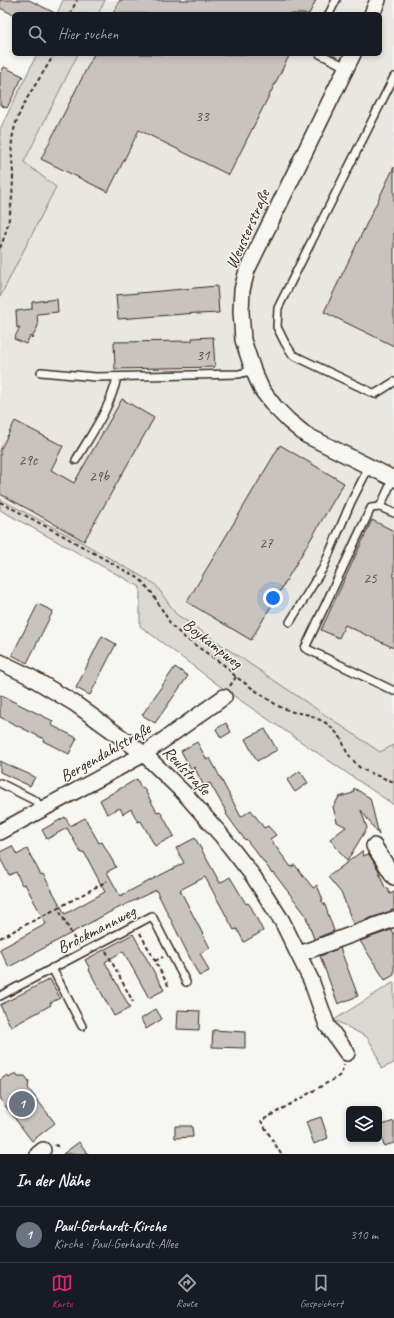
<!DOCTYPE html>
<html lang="de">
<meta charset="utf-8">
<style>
:root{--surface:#171b24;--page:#20242c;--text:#f1f3f6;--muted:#9ea1a6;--line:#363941;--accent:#db2777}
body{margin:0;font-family:Caveat,sans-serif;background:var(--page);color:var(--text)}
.controls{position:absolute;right:12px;bottom:12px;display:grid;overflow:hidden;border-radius:6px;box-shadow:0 2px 6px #0003}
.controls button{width:36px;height:36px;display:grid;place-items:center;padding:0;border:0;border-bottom:1px solid var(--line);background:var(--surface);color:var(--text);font:20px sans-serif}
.you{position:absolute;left:273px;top:598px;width:14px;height:14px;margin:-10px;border:3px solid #fff;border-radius:50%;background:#1a73e8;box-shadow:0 0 0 6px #1a73e833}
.badge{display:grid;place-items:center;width:26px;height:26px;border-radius:50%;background:var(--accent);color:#fff;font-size:13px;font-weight:700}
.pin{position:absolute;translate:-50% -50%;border:2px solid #fff;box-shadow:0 1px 4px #0006}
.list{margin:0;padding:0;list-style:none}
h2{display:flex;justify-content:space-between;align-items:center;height:52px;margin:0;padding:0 16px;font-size:17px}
h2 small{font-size:13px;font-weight:400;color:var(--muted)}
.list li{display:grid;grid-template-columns:26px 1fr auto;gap:12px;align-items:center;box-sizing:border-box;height:56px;padding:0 16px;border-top:1px solid var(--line)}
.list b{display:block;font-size:15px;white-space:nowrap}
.list p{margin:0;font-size:13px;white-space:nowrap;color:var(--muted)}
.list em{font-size:13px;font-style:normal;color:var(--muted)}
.icon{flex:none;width:22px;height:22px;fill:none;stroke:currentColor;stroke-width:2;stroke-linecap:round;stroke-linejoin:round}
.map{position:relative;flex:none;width:394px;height:1154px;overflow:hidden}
.search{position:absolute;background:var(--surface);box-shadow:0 2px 6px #0003;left:12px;right:12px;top:12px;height:44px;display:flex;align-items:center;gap:10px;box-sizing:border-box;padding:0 14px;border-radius:6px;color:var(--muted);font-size:15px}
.sheet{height:108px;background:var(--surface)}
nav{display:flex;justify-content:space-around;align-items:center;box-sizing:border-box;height:56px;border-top:1px solid var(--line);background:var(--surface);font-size:11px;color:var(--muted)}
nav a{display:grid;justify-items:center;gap:2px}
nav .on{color:var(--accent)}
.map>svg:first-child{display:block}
.built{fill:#e8e7e2}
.green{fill:#dad9d3;stroke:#8a8278}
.building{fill:#c8c3be;stroke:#3b2a1e}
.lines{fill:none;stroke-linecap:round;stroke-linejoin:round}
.service-casing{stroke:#3b2a1e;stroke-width:10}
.minor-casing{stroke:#3b2a1e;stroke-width:18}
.path{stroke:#3b2a1e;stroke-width:2;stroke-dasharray:4 3;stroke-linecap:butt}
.service{stroke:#f6f6f2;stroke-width:7}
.minor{stroke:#f6f6f2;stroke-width:15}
.labels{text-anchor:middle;stroke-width:3;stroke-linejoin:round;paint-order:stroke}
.number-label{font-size:15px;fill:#5e5046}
.street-label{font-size:17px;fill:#3b2a1e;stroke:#f6f6f2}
</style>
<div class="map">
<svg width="394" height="1154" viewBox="0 0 394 1154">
<rect width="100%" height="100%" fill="#f6f6f2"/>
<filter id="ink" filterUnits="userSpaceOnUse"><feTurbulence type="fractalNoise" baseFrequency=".025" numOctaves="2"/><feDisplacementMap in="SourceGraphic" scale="8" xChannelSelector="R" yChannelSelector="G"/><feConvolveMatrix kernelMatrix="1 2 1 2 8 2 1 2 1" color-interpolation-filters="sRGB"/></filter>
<g filter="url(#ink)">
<path class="built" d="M105,0H394V745L380,753L176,614L155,584L83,543L0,498V295L24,163L78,54H380V14H98Z"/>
<g class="green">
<path d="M63,0H105L98,14H57Z"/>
<path d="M37,54H78L24,162L56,187L0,297V129Z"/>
<path d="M0,499L83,543L155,584L176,614L380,752L394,745V805L225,690L140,626V587L0,510Z"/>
<path d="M394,982V1063L381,1069L376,1052L367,1037L334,1020Z"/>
</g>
<g class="building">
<path d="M0,0H29L57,14H12L0,8Z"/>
<path d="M120,0H316L309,14H113Z"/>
<path d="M94,54H290L229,175L139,130L108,192L41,159Z"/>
<path d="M4,67L23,76L7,108L0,105V74Z"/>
<path d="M394,167V346L324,312Z"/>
<path d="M217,286L219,313L197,314V313L118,319L116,295Z"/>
<path d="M57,299L58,312L37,314L38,326L32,338L30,336L26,344L14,339L20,327L17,328L16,311L32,309V302Z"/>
<path d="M213,337L215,367L115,369L114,342L192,341V338Z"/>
<path d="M122,399L154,418L84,541L30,510L0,494V450L15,421L63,446L51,470L74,483Z"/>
<path d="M280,445L344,483L251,640L187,602Z"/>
<path d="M372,520L394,531V648L345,625L339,638L321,630Z"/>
<path d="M38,604L53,611L27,663L12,655Z"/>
<path d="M102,636L116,644L90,695L76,688Z"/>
<path d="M175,667L188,676L155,723L142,715Z"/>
<path d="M0,695L53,721L51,725L77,738L69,754L43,741L44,739L0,717Z"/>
<path d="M226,723L231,732L221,738L216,729Z"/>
<path d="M265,729L277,750L257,761L245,739Z"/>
<path d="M197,742L207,760L210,758L241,817L251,810L264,828L268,826L276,835L270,839L291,867L295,865L313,888L317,885L323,900H321L325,905L334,931L314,939L305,914L273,872L272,873L260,857L246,839L245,840L226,814L227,813L210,783L204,786L194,767L191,769L181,751Z"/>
<path d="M0,761L35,777L30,786L0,772Z"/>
<path d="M300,771L308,783L295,792L287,780Z"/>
<path d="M137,779L141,788L143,787L157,812L160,811L174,836L155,846L141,821L138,822L131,809L123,814L120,808L107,814L100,800Z"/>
<path d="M354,788L370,798L379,835L361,810L367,828L347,861L330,839L346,827L337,822L333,807L339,797L353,793Z"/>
<path d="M65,817L70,826L85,818L99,843L102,842L116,867L107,872L120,896L184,863L176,848L195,838L220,883L230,877L246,904L248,903L251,907L263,931L244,942L237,929L234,930L205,877L180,890L210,948L200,953L209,971L199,976L156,890L110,912L9,967L0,951V949L46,924L25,884L22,885L16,872L9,875L0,858V852L12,846L17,855L27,849L41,875L43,874L65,914L105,892L84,852L81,853L67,828L47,839L42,830Z"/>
<path d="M362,851L363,856L369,854L378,869L385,888L387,887L390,894L394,892V910L353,924L342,894L328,877Z"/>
<path d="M391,930L394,934V975L385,980L360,941Z"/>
<path d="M133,934L164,990L149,998L123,951L105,962L130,1008L114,1016L89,970L90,969L85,960Z"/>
<path d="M340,948L358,996L338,1004L320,956Z"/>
<path d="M50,979L60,998L50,1003L51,1005L11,1027L0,1005Z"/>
<path d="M156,1009L162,1019L146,1029L141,1019Z"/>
<path d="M178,1010L200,1011L199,1030L177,1029Z"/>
<path d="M213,1030L245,1032V1048L212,1047Z"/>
<path d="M16,1073L18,1076H25L29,1081L28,1088L55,1123L32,1141L0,1099V1080L7,1075L9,1078Z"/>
<path d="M321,1117L328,1138L314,1144L306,1122Z"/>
<path d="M394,1121V1143L384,1146L379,1129L382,1128V1125Z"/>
<path d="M175,1126H192L193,1137L175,1138Z"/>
<path d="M79,1142L88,1154H63Z"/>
</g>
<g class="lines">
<defs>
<g id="service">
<path d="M329,14L336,0"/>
<path d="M320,54L346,67"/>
<path d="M394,77L278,308L277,327L285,343L293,355L375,394L394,382"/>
<path d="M41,372L96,377L239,374L253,370"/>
<path d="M76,460C92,433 111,407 117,377"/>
<path d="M393,479L380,507L394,513"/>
<path d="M380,507L371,508L305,648L394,691"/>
<path d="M290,622L323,568L351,502L369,467"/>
<path d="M0,783L36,801L42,810"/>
<path d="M52,968L82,1026"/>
<path d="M0,996L152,916L186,982"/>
</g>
<g id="minor">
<path d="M372,14L378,0"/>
<path d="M353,54L247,270L242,290L241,311L243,340L253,370L262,390L275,407L289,421L306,435L394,479"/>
<path d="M0,662L27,675L74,703L125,740L144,754L185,794L221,835L253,876L282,921L311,980L327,1025L347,1053"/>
<path d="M0,832L144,754L224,697"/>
<path d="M374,846L394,877"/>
<path d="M299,954L394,919"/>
<path d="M38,1154L43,1150"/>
</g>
</defs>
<use href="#service" class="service-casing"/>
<use href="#minor" class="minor-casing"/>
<g class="path">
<path d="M70,14L77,0"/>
<path d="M0,248C10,225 13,198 13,173C12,158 10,144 14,130C21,101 41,79 54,54"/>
<path d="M0,502L60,534L140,579L152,593L172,626L185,638L224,665L236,677L278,706L293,712L310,715L326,723L334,730L341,738L347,753L359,767L370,773L394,782"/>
<path d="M230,686L236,677"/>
<path d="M140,933L169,987"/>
<path d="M0,938L58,908"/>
<path d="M78,946L58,908L107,881"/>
<path d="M106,951L133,1002"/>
<path d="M155,961L163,957"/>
<path d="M55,1146L56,1145L60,1149"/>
<path d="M281,1154L261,1121L339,1076L341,1074L344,1065"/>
</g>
<use href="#service" class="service"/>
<use href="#minor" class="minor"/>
</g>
</g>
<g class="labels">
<g class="number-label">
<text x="202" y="121">33</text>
<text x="203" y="360">31</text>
<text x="28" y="465">29c</text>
<text x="99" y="481">29b</text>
<text x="266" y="548">27</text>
<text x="370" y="583">25</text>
</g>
<g class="street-label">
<text transform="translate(247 229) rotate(-66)" y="6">Weusterstraße</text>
<text transform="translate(213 643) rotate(38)" y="6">Boykampweg</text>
<text transform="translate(105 752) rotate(-30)" y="6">Bergendahlstraße</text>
<text transform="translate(187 770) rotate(46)" y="6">Reulstraße</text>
<text transform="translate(96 929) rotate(-27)" y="6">Brockmannweg</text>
</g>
</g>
</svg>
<div class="controls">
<button><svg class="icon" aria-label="layers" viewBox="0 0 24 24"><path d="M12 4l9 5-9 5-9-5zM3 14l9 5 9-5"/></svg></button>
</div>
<div class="you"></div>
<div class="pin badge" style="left:22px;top:1104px;background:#6b7280">1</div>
<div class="search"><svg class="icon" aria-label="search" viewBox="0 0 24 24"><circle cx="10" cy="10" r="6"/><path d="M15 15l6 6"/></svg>Hier suchen</div>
</div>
<section class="sheet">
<h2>In der Nähe<small></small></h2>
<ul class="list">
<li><span class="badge" style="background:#6b7280">1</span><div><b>Paul-Gerhardt-Kirche</b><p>Kirche · Paul-Gerhardt-Allee</p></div><em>310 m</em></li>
</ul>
</section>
<nav>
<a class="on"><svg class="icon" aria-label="map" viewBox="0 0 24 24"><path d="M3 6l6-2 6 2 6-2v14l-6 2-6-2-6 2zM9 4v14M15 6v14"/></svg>Karte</a>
<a><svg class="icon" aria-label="directions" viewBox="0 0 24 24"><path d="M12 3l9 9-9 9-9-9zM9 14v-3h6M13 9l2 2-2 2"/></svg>Route</a>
<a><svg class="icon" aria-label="saved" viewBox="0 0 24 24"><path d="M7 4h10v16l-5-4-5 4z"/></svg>Gespeichert</a>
</nav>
